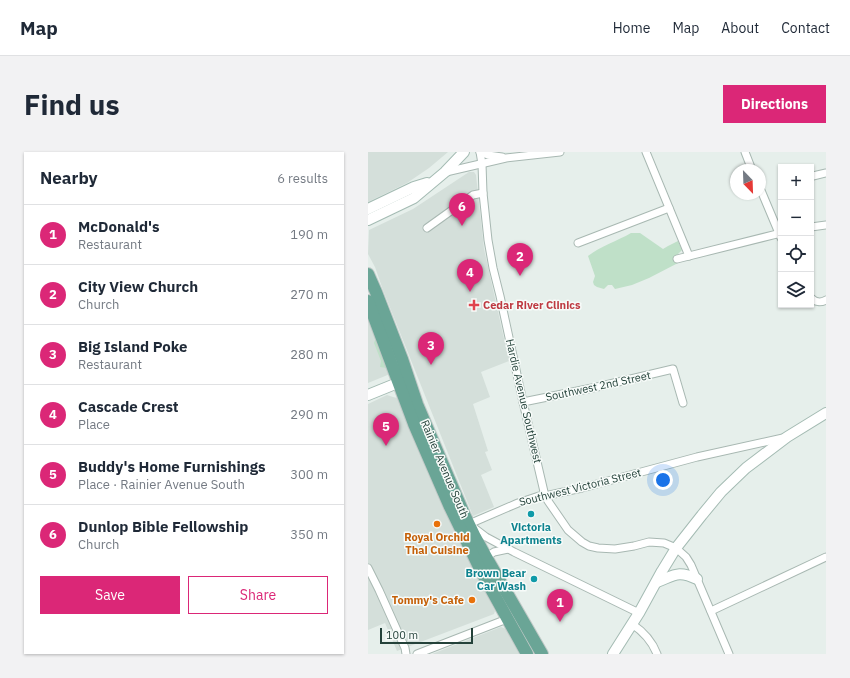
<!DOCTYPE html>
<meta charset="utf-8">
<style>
:root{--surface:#fff;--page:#f2f2f3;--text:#1f2937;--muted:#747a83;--line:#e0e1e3;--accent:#db2777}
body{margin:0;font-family:"IBM Plex Sans",sans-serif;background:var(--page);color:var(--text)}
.controls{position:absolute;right:12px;top:12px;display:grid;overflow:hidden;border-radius:0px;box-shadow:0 1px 3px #0004}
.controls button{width:36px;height:36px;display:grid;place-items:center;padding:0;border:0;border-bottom:1px solid var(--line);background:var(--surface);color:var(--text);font:20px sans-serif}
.compass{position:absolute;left:362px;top:12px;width:36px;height:36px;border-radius:50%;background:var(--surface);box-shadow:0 1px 3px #0004;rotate:157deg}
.scale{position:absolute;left:12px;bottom:10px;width:93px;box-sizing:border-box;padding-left:4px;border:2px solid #24423a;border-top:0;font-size:11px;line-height:14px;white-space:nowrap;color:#24423a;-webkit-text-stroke:3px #f7fbf9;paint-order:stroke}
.you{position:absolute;left:295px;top:328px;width:14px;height:14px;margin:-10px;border:3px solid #fff;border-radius:50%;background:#1a73e8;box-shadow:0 0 0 6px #1a73e833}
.badge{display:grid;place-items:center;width:26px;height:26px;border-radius:50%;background:var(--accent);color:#fff;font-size:13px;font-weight:700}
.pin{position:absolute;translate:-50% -33px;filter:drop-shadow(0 1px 2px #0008)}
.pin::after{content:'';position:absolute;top:21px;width:14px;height:12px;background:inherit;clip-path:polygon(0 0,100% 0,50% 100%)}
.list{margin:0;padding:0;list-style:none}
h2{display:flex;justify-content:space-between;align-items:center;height:52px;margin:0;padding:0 16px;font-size:17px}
h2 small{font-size:13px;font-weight:400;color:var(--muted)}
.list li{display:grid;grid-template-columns:26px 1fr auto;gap:12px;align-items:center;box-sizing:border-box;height:60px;padding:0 16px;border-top:1px solid var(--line)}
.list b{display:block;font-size:15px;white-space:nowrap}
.list p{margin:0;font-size:13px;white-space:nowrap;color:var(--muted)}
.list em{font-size:13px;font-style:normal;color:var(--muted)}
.actions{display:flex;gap:8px;padding:12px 16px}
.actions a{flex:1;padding:9px 0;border:1px solid var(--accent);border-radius:0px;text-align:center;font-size:14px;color:var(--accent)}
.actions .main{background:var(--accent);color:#fff}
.icon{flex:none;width:22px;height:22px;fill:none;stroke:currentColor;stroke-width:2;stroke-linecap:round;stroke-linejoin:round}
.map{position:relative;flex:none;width:458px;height:502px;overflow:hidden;border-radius:0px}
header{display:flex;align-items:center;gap:24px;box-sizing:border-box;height:56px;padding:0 20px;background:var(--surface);border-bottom:1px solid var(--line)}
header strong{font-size:19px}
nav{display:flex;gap:22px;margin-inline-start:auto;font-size:14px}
.intro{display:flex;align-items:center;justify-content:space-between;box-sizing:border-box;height:96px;padding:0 24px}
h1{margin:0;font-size:28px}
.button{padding:10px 18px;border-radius:0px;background:var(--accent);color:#fff;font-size:14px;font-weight:700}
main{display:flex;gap:24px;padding:0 24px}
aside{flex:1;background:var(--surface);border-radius:0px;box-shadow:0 1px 3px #0004}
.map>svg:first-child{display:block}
.built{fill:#d4dfda}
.green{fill:#bfe0c8}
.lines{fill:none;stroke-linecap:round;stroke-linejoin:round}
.minor-casing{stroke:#a8b8b2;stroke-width:9}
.secondary-casing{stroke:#a4bbb3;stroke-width:12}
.primary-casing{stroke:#c2cac8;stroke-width:14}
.minor{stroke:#fff;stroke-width:7}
.secondary{stroke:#fff;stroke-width:10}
.primary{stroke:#6aa596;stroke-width:12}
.health-dot{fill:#e0444e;stroke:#f7fbf9;stroke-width:1.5}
.culture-dot{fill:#0f9aa8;stroke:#f7fbf9;stroke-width:1.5}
.food-dot{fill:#e8710a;stroke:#f7fbf9;stroke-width:1.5}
.labels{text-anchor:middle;stroke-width:3;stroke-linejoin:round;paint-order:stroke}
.health-label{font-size:11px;font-weight:bold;fill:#be3a42;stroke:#f7fbf9;text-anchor:start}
.street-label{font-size:11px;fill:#24423a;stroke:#f7fbf9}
.culture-label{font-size:11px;font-weight:bold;fill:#0d838f;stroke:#f7fbf9}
.food-label{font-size:11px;font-weight:bold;fill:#c56008;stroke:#f7fbf9}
</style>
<header>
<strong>Map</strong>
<nav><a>Home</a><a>Map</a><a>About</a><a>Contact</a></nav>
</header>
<div class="intro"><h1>Find us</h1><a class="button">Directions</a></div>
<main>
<aside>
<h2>Nearby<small>6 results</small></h2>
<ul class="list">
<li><span class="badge">1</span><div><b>McDonald's</b><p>Restaurant</p></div><em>190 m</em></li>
<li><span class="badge">2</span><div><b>City View Church</b><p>Church</p></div><em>270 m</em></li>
<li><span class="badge">3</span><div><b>Big Island Poke</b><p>Restaurant</p></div><em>280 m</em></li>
<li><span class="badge">4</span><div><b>Cascade Crest</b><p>Place</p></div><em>290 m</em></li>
<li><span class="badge">5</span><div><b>Buddy's Home Furnishings</b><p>Place · Rainier Avenue South</p></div><em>300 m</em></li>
<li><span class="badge">6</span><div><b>Dunlop Bible Fellowship</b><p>Church</p></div><em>350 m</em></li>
</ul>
<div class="actions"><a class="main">Save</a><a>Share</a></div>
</aside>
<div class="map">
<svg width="458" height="502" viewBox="0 0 458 502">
<rect width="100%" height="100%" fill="#e6efeb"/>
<g class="built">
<path d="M0,0H80L61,16L39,31L0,50Z"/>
<path d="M101,20H106L108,23L116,97L141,209L113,220L122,245L105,252L120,299L117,300L124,318L113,323L126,355L105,364L15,138L7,115L0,102L1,78L45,57Z"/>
<path d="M0,165L22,222L0,231Z"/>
<path d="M19,243L25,245L29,246L87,382L127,459L126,462L29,499L17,471L0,478V252Z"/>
<path d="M133,475L138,477L151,502H64Z"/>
</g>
<g class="green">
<path d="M263,81H272L295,97L300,94L310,89L314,98L308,104L310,111L281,126L264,133L247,137L244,133H240L236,137L229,135L226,133L225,130L227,124L220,104C233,94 249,89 263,81Z"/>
<path d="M7,188H9L19,216L12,215L13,209L6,191Z"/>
</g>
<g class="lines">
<defs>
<g id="minor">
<path d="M112,0L114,12L115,41L120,88L125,116L132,144L155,250L177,344L180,349L200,378L214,390L221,394L230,396L247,397L266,394L281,390L296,391L308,396L318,405L323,413L361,502"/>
<path d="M112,0L120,3L134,5"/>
<path d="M278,0L321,104"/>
<path d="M377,0L384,18"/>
<path d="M78,20L138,6L192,0"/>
<path d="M445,24L458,21"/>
<path d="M392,36L413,86"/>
<path d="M443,75L458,73"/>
<path d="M59,76L105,43L115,41"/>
<path d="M210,91L301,56"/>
<path d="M309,107L413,81"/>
<path d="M443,146C447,150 453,151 458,148"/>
<path d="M155,250L229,235L305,217L315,251"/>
<path d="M118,405L126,400L140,397"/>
<path d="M0,416L11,438L37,496L38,502"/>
<path d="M343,459L458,405"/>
<path d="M271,461L146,400L118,385L101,372L150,351L171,344H177L214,336L329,305L415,286"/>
<path d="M264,472C276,480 284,489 289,502"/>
<path d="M49,502L139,467"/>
</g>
<g id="secondary">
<path d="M0,57L46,35L59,31"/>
<path d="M0,68L46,46L77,20L96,0"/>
<path d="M0,243L37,228"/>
<path d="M289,430C307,423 310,418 329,427"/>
<path d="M245,502L271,461L294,419L308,396L334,363L353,340L378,316L419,285L458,261"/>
</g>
<g id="primary">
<path d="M0,122L8,140L34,207L49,252L96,362L107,385L118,405L174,502"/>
<path d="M0,149L46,272L82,355L112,417L159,502"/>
</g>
</defs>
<use href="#minor" class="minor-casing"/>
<use href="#secondary" class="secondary-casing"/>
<use href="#primary" class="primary-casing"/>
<use href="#minor" class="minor"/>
<use href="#secondary" class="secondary"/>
<use href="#primary" class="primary"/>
</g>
<path class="health-dot" d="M104 147h4v4h4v4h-4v4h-4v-4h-4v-4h4z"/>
<g class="culture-dot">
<circle cx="163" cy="362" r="4"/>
<circle cx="166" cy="427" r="4"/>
</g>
<g class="food-dot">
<circle cx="69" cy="372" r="4"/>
<circle cx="104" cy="448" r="4"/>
</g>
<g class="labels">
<g class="health-label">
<text x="115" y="157">Cedar River Clinics</text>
</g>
<g class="street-label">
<text transform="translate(230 234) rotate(-12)" y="4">Southwest 2nd Street</text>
<text transform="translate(156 249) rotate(77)" y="4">Hardie Avenue Southwest</text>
<text transform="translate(77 317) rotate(67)" y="4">Rainier Avenue South</text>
<text transform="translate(212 335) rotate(-14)" y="4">Southwest Victoria Street</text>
</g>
<g class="culture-label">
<text x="163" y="379">Victoria<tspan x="163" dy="13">Apartments</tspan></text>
<text x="158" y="425" text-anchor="end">Brown Bear<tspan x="158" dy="13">Car Wash</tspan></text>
</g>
<g class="food-label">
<text x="69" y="389">Royal Orchid<tspan x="69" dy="13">Thai Cuisine</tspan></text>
<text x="96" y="452" text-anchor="end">Tommy's Cafe</text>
</g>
</g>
</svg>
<div class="controls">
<button>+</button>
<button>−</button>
<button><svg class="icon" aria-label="locate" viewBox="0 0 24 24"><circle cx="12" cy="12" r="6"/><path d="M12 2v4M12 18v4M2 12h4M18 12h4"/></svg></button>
<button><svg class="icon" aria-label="layers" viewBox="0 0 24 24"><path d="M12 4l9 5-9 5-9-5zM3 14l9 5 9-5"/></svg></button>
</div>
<svg class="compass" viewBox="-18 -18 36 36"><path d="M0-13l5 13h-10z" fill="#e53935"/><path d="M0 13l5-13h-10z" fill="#747a83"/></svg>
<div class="scale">100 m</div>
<div class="you"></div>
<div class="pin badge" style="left:192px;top:470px">1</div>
<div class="pin badge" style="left:152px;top:124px">2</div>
<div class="pin badge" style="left:63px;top:213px">3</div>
<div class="pin badge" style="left:102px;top:140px">4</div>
<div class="pin badge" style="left:18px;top:294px">5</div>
<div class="pin badge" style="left:94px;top:74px">6</div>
</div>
</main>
